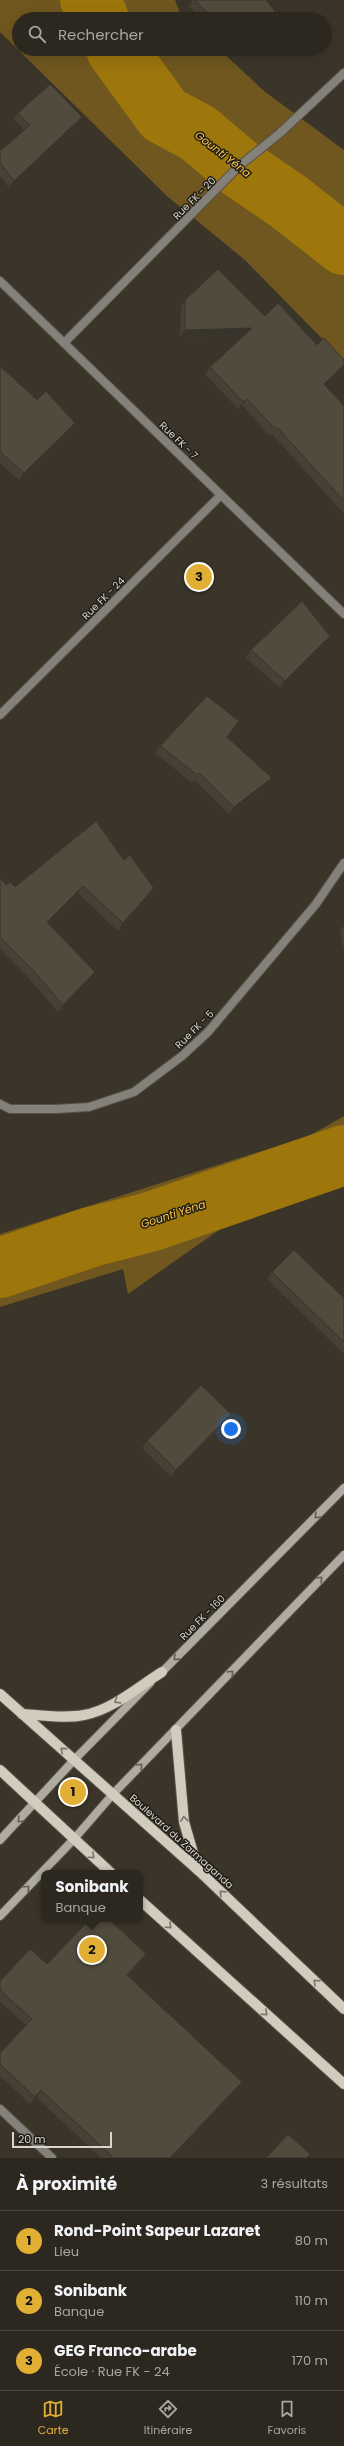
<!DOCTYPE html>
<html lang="fr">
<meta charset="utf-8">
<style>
:root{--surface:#2c281f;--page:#38342c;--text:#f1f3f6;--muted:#a6a6a4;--line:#48443d;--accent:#e1af34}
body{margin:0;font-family:Poppins,sans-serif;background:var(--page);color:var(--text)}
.scale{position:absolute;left:12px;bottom:10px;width:100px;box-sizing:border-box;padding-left:4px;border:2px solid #d9d5cd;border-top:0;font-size:11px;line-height:14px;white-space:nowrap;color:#d9d5cd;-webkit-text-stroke:3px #201d17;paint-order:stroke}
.you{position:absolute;left:231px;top:1429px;width:14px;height:14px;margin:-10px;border:3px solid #fff;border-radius:50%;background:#1a73e8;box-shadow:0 0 0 6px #1a73e833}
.badge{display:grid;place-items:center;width:26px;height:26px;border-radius:50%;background:var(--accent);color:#111;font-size:13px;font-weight:700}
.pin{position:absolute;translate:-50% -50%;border:2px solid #fff;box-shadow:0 1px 4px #0006}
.popup{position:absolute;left:41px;top:1870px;width:102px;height:52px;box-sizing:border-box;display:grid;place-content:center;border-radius:8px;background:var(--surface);filter:drop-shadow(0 1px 3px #0005);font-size:13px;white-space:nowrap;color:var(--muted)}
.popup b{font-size:15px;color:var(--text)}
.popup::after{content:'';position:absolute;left:50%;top:100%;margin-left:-8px;border:8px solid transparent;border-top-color:var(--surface)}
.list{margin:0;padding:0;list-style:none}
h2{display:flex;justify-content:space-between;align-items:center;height:52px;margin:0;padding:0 16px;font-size:17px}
h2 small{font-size:13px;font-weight:400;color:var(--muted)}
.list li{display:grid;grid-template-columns:26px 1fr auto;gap:12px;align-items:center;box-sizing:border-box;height:60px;padding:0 16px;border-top:1px solid var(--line)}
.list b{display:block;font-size:15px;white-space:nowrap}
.list p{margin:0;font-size:13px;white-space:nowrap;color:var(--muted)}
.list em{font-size:13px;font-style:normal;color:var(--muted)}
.icon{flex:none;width:22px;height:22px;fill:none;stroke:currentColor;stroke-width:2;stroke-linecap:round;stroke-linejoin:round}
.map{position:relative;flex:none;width:344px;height:2158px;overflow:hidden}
.search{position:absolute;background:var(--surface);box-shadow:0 4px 16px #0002;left:12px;right:12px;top:12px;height:44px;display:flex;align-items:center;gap:10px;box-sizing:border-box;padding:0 14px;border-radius:22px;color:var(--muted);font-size:15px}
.sheet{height:232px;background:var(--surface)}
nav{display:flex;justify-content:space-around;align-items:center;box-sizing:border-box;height:56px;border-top:1px solid var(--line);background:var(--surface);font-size:11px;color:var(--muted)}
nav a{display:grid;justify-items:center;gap:2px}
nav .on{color:var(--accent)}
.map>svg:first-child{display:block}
.green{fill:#6f571f}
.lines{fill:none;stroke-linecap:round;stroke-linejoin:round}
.river{stroke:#9d760c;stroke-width:60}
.minor-casing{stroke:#575247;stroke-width:10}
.secondary-casing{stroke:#575247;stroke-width:10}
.primary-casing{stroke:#575247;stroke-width:12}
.minor{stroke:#84817b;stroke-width:8}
.secondary{stroke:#b0aba1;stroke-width:8}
.primary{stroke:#d2ccbe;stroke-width:10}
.wall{fill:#464035}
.shaded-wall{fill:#39342b}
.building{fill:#514b3e;stroke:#39342b}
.oneway{stroke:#615d55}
.oneway2{stroke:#79746a}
.labels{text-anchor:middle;stroke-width:3;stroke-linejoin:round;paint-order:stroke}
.street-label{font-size:10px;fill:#d9d5cd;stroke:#201d17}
.water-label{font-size:11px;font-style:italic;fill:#fdc94f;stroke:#201d17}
</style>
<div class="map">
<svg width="344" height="2158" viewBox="0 0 344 2158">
<rect width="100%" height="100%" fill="#3b3529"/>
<g class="green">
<path d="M0,0H175L179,11L187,19H19V49H219L264,91L344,150V361L245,260L168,197L0,32Z"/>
<path d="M344,1116V1142L128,1294L123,1269L0,1307V1234L309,1136Z"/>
</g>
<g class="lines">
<g class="river">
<path d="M90,0L99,19"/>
<path d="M116,49L164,115L198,133L238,167L289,202L344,245"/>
<path d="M0,1268L91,1237L150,1222L344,1155"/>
</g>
<defs>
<g id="minor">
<path d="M0,281L344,614"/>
<path d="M64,343L238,167L280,133L344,73"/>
<path d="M0,715L221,495"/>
<path d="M0,1104L10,1109H56L89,1107L134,1092L182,1056L208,1032L316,904L344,863"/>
<path d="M0,2109L52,2158"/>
</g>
<g id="secondary">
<path d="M159,1675L344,1488"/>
<path d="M0,1840L74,1760L150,1683"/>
<path d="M0,1916L74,1839L113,1794L344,1555"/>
</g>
<g id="primary">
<path d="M0,1694L198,1870L344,2009"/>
<path d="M22,1714C42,1715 64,1719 84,1715C112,1710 138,1687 162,1672"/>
<path d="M176,1730L184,1822L198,1870"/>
<path d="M0,1770L111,1873"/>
<path d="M140,1900L344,2084"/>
</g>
</defs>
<use href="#minor" class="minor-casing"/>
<use href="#secondary" class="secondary-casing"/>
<use href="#primary" class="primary-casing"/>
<use href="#minor" class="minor"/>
<use href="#secondary" class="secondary"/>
<use href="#primary" class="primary"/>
</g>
<g class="wall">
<path d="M193,0H266L270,17L269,19H202L189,6Z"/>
<path d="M18,113L77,124L9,188L0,176V151L24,130L14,119Z"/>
<path d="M185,300L265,316L344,360V367L342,370L325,385L344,406V514L272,434L270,436L242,405L238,409L205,374L210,367L244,335L180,337L181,307Z"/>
<path d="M0,366L37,400L75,423L70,430L19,480L0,463Z"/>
<path d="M330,636L325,643L280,688L246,658L251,650Z"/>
<path d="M239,721L227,738L272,778L267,785L229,814L194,780L192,783L155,753L160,746Z"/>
<path d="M124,860L154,888L149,896L118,931L78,893L48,923L95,972L90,980L58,1012L27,976L0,949V878L6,885L15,887Z"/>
<path d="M344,925V950L340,931Z"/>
<path d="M272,1272L344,1298V1354L267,1279Z"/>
<path d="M231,1414L225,1421L171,1477L142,1448L147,1441Z"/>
<path d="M141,1961L128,1976L237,2089L172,2158H101L36,2097L30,2104L0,2076V2053L26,2025L0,2002V1981L47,1964Z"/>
</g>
<g class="shaded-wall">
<path d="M275,11L270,17L269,19H265Z"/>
<path d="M82,117L77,124L9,188L14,181Z"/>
<path d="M252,328L247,335L180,337L185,330Z"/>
<path d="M344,365V367L342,370L319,391L324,384Z"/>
<path d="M247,399L242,405L238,409L243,402Z"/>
<path d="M75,423L70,430L19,480L24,473Z"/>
<path d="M330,636L325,643L280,688L285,681Z"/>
<path d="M272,778L267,785L229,814L234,807Z"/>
<path d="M83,886L78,893L42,929L47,922Z"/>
<path d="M154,888L149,896L118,931L123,923Z"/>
<path d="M95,972L90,980L58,1012L63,1005Z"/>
<path d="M231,1414L225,1421L171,1477L176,1470Z"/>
<path d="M146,1954L141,1961L122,1982L127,1975Z"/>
<path d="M242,2082L237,2089L172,2158H170Z"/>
<path d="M41,2090L36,2097L30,2104L35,2097Z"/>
</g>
<g class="building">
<path d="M195,0H266L275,11L265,19H214Z"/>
<path d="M50,84L82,117L14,181L0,163V151L30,125L18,113Z"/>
<path d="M218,269L265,316L278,303L317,345L324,338L344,360V365L324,384L344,406V501L277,427L275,429L247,399L243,402L210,367L252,328L185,330V300Z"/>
<path d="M0,366L37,400L46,391L75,423L24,473L0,452Z"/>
<path d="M302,601L330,636L285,681L251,650Z"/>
<path d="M207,696L239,721L227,737L272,778L234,807L199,773L197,775L160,746Z"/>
<path d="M96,821L124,860L130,855L154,888L123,923L83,886L47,922L95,972L63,1005L32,969L0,937V878L6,885L10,882L15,887Z"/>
<path d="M294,1250L344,1298V1342L272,1272Z"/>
<path d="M201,1385L231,1414L176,1470L147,1441Z"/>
<path d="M90,1919H109L146,1954L127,1975L242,2082L170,2158H114L41,2090L35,2097L0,2064V2053L32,2019L0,1990V1981L30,1949L47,1964Z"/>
<path d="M288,2134L310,2154L306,2158H266Z"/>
</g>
<defs><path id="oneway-chevron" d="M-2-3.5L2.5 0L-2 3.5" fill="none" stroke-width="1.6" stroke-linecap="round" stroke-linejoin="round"/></defs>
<g class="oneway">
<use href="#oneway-chevron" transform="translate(317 1516) rotate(135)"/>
<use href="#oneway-chevron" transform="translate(320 1579) rotate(-46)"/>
<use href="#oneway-chevron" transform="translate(176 1658) rotate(135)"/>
<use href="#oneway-chevron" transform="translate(231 1673) rotate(-46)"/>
<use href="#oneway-chevron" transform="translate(140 1766) rotate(-46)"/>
<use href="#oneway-chevron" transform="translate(20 1820) rotate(134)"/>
<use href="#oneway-chevron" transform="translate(27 1888) rotate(-46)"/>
</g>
<g class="oneway2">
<use href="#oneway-chevron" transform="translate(117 1701) rotate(148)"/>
<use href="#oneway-chevron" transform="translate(63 1750) rotate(-139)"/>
<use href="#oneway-chevron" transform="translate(184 1819) rotate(-96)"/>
<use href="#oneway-chevron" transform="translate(92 1856) rotate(42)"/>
<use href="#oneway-chevron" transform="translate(222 1893) rotate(-136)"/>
<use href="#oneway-chevron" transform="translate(169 1926) rotate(42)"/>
<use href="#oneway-chevron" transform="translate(316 1982) rotate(-136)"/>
<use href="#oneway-chevron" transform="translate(265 2013) rotate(42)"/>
</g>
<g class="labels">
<g class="street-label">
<text transform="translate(194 198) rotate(-45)" y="4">Rue FK - 20</text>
<text transform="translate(179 440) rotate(44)" y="4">Rue FK - 7</text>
<text transform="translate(103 598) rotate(-45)" y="4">Rue FK - 24</text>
<text transform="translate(194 1029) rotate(-45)" y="4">Rue FK - 5</text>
<text transform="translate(202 1617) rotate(-45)" y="4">Rue FK - 160</text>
<text transform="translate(182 1841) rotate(42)" y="4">Boulevard du Zarmaganda</text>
</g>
<g class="water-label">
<text transform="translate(223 154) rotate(38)" y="4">Gounti Yéna</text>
<text transform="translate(173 1214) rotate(-18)" y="4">Gounti Yéna</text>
</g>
</g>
</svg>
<div class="scale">20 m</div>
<div class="you"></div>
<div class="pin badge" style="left:73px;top:1792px">1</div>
<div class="pin badge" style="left:92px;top:1950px">2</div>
<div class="popup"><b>Sonibank</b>Banque</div>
<div class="pin badge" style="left:199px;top:577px">3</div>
<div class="search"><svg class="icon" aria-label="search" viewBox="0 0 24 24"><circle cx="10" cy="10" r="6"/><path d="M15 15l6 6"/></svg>Rechercher</div>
</div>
<section class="sheet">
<h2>À proximité<small>3 résultats</small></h2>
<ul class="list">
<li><span class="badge">1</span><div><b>Rond-Point Sapeur Lazaret</b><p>Lieu</p></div><em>80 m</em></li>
<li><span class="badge">2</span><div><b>Sonibank</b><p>Banque</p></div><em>110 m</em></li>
<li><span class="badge">3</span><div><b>GEG Franco-arabe</b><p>École · Rue FK - 24</p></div><em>170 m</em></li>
</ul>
</section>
<nav>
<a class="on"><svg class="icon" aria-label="map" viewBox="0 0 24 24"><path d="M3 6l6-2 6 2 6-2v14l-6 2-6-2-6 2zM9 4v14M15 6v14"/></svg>Carte</a>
<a><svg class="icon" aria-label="directions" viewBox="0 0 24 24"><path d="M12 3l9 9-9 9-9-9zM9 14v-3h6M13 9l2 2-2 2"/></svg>Itinéraire</a>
<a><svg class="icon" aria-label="saved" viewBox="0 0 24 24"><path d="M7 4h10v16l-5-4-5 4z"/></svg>Favoris</a>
</nav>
